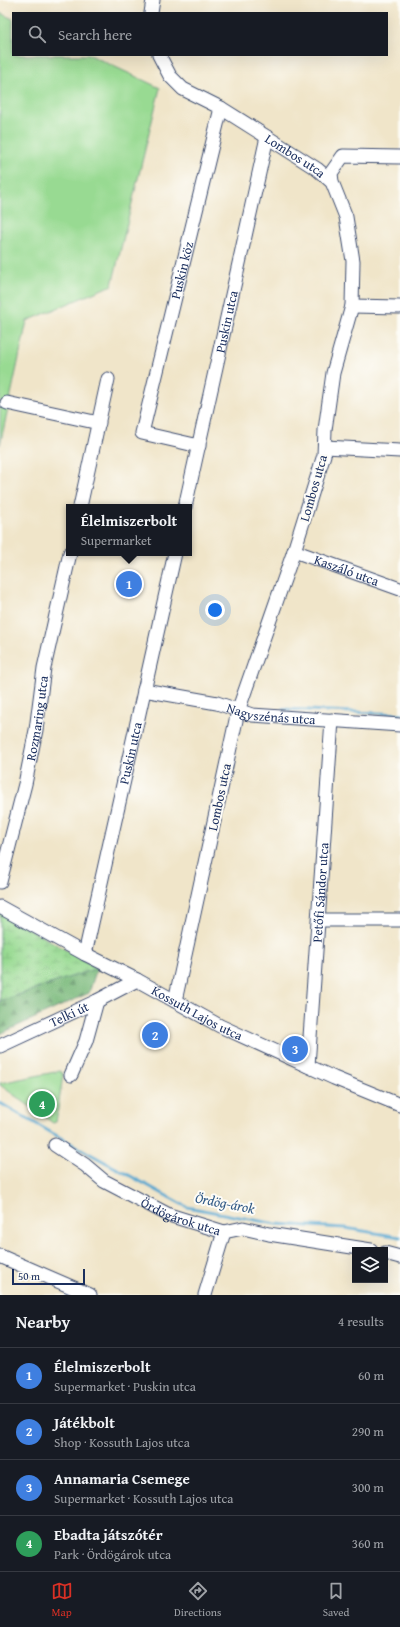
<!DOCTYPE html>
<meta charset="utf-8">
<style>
:root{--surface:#171b24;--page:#242831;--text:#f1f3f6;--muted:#9ea1a6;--line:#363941;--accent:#d93025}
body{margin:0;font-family:"Gentium Book Plus",serif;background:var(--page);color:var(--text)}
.controls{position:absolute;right:12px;bottom:12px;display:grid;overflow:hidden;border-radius:0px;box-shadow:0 4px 16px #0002}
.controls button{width:36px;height:36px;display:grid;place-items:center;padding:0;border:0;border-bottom:1px solid var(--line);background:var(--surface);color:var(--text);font:20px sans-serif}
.scale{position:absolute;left:12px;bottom:10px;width:73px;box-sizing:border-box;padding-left:4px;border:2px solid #1b2f5e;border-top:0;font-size:11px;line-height:14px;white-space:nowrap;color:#1b2f5e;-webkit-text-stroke:3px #fdfcf7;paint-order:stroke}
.you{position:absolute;left:215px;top:610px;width:14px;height:14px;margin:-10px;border:3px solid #fff;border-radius:50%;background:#1a73e8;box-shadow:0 0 0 6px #1a73e833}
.badge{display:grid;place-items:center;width:26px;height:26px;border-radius:50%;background:var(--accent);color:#fff;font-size:13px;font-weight:700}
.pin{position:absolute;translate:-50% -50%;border:2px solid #fff;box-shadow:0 1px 4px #0006}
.popup{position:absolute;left:66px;top:504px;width:126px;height:52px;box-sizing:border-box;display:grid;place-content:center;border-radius:0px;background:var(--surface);filter:drop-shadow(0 1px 3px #0005);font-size:13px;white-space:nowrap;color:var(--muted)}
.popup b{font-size:15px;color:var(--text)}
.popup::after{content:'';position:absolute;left:50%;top:100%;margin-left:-8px;border:8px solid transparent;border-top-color:var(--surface)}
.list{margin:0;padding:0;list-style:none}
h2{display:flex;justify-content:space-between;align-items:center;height:52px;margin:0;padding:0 16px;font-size:17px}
h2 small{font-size:13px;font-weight:400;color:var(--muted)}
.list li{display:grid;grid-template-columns:26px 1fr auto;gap:12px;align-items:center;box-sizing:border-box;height:56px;padding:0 16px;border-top:1px solid var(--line)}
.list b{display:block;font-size:15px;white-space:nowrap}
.list p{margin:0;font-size:13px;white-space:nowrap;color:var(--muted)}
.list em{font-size:13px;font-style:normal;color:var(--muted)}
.icon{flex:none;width:22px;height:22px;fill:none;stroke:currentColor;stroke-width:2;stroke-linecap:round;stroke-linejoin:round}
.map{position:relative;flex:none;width:400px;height:1295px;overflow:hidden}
.search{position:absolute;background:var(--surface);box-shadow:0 4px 16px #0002;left:12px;right:12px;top:12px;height:44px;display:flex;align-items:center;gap:10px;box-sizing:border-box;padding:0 14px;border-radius:0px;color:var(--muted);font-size:15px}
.sheet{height:276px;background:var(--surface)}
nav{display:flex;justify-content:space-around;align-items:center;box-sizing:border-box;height:56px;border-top:1px solid var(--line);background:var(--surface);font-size:11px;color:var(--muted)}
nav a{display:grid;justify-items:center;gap:2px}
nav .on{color:var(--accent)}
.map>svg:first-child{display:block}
.green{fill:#98da92;stroke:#5a8478}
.forest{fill:url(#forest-firs);stroke:#4a746d}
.wetland{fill:url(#wetland-marsh);stroke:#5a8478}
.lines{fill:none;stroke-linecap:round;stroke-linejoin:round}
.stream{stroke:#56a7d0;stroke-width:3}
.minor-casing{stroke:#3b4a6e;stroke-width:15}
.minor{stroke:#fff;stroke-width:13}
.labels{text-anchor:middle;stroke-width:4;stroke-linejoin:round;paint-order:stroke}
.street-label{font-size:13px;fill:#1b2f5e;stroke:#fdfcf7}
.water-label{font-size:14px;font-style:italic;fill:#305986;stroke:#fdfcf7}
</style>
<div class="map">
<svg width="400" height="1295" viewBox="0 0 400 1295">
<defs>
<pattern id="forest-firs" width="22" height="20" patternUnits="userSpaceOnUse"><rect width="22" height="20" fill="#7aba7c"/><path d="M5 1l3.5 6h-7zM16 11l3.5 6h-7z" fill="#639869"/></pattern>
<pattern id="wetland-marsh" width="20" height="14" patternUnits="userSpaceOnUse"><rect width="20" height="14" fill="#98da92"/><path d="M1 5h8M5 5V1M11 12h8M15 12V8" fill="none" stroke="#82bb80"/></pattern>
</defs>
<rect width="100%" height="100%" fill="#fdfcf7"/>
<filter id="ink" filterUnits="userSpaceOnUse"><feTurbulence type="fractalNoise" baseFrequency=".025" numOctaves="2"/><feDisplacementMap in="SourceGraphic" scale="8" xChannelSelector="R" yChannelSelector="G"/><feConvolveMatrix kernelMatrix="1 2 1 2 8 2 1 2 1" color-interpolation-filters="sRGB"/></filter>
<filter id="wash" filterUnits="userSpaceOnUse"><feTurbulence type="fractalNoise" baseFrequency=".012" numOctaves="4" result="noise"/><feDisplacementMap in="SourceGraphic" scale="16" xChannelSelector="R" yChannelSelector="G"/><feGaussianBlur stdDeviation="0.9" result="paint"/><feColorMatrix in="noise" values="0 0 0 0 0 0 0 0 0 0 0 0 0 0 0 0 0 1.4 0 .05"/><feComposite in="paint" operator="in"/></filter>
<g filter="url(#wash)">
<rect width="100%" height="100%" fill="#f0e5c9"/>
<g class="green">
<path d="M0,13L13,19V55H90L160,88L112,285L27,321L0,445Z"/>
<path d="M60,1071L63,1075L56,1122L53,1123L0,1085V1083Z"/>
</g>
<path class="forest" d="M97,968L89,993L0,1034V1001Z"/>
<path class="wetland" d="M0,912L97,968L0,1001Z"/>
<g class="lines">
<g class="stream">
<path d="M283,709L400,714"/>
<path d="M0,1103L52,1133L187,1207L276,1224L345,1228L400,1237"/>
</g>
</g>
</g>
<g filter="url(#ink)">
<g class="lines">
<defs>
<g id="minor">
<path d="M151,13L153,0"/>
<path id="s1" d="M159,55L170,76L183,89L221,108L267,137L317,169L332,182L346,217L353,261L352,306L333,373L325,430L324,455L294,551L238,711L175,1001"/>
<path d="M332,182L331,173L343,156L400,157"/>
<path d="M352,306L400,307"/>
<path d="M7,403L99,423"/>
<path id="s2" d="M199,446L142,433L221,108"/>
<path d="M325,447L400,451"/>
<path d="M80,507L108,379"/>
<path id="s3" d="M185,507L267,137"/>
<path id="s4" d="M294,551L400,589"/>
<path id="s5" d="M144,690L217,703L252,715L400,725"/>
<path id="s6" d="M0,882L25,784L36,730L44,668L70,553"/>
<path id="s7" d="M0,907L85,954L137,980L220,1026L334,1078L400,1105"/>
<path d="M319,920H400"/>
<path id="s8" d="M85,954L175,553"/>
<path id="s9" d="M0,1046L97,1001L137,980"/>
<path id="s10" d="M308,1066L332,720"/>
<path d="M71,1075L86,1041L97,1001"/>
<path id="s11" d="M55,1145L85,1165L104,1181L169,1215L224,1232L243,1228L269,1234L371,1250"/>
<path d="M385,1253L400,1257"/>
<path d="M0,1256L90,1295"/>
<path d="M205,1295L224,1232"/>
</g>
</defs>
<use href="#minor" class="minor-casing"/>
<use href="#minor" class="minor"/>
</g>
</g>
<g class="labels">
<g class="street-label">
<text dy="5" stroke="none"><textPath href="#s1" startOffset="173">Lombos utca</textPath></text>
<text dy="5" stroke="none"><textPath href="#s2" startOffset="226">Puskin köz</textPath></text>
<text dy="5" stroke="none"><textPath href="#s3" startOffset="190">Puskin utca</textPath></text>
<text transform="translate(313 488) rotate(-74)" y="5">Lombos utca</text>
<text dy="5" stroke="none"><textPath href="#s4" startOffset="56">Kaszáló utca</textPath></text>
<text dy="5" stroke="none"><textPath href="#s5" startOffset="130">Nagyszénás utca</textPath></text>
<text dy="5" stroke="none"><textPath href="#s6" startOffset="168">Rozmaring utca</textPath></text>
<text dy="5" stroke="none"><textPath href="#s8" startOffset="206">Puskin utca</textPath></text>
<text transform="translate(219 797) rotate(-78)" y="5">Lombos utca</text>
<text dy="5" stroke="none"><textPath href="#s10" startOffset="174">Petőfi Sándor utca</textPath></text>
<text dy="5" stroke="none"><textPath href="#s7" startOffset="224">Kossuth Lajos utca</textPath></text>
<text dy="5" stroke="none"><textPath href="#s9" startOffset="76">Telki út</textPath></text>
<text dy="5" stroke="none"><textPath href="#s11" startOffset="146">Ördögárok utca</textPath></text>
</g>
<g class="water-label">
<text transform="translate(225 1203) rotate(11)" y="5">Ördög-árok</text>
</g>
</g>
</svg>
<div class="controls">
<button><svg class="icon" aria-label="layers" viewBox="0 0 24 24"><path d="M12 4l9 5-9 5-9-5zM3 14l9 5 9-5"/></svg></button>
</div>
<div class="scale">50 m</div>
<div class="you"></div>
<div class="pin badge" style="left:129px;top:584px;background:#3f7fe0">1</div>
<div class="popup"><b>Élelmiszerbolt</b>Supermarket</div>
<div class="pin badge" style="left:155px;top:1035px;background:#3f7fe0">2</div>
<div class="pin badge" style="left:295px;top:1049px;background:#3f7fe0">3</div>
<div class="pin badge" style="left:42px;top:1104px;background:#2e9e5b">4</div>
<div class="search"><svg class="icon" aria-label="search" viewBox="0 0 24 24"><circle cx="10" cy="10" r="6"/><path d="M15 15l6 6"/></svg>Search here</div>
</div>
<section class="sheet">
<h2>Nearby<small>4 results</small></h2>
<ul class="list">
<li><span class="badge" style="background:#3f7fe0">1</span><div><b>Élelmiszerbolt</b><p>Supermarket · Puskin utca</p></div><em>60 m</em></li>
<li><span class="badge" style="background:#3f7fe0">2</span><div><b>Játékbolt</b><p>Shop · Kossuth Lajos utca</p></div><em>290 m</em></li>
<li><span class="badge" style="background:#3f7fe0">3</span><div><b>Annamaria Csemege</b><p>Supermarket · Kossuth Lajos utca</p></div><em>300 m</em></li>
<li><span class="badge" style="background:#2e9e5b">4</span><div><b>Ebadta játszótér</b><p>Park · Ördögárok utca</p></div><em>360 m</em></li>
</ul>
</section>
<nav>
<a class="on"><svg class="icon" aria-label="map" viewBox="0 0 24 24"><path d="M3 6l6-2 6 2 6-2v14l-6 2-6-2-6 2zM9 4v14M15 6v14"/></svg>Map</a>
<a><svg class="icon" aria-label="directions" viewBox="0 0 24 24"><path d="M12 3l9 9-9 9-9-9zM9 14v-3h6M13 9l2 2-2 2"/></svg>Directions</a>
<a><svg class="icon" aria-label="saved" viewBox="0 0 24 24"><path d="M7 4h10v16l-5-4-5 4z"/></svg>Saved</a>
</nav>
